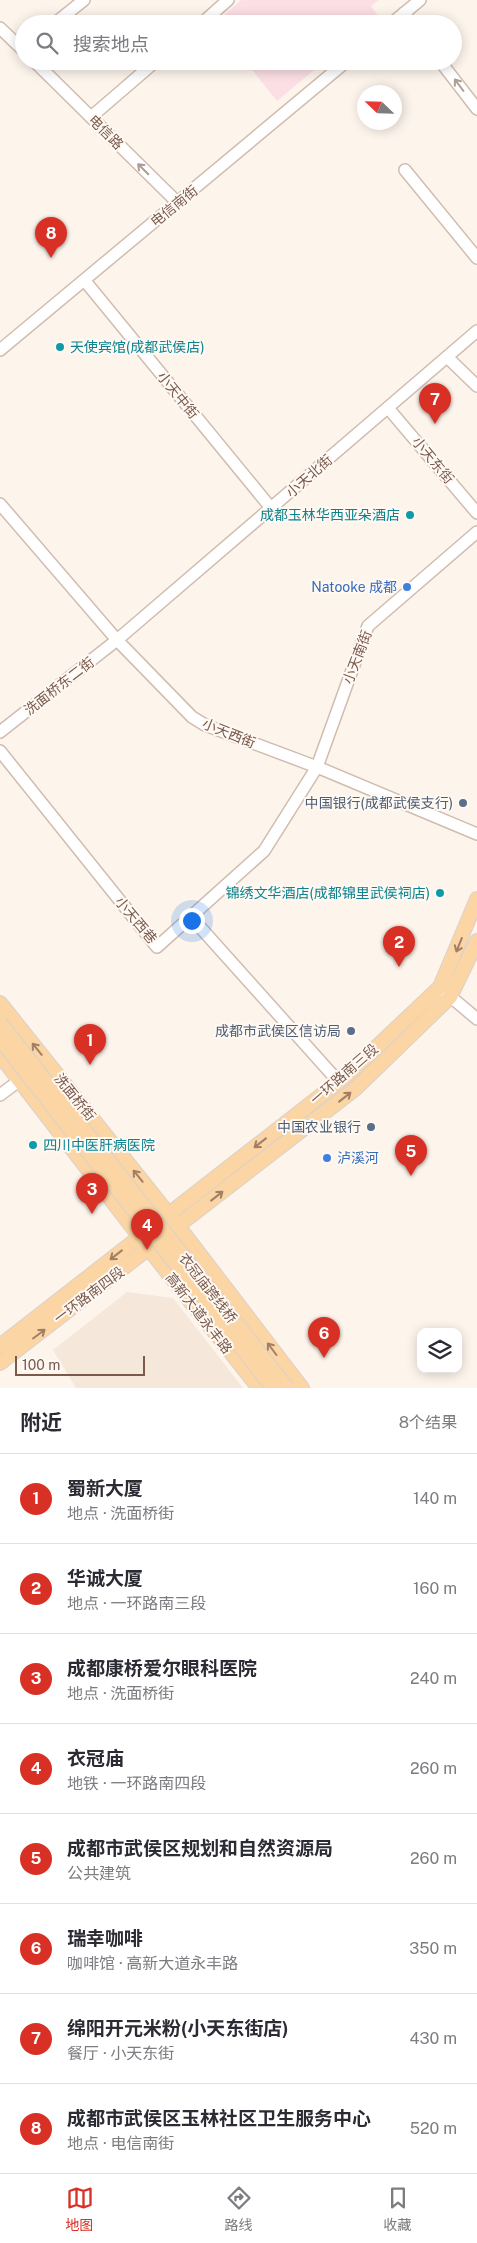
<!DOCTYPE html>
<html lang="zh">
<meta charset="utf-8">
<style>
:root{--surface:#fff;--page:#f7f7f7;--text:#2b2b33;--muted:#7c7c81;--line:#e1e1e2;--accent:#d93025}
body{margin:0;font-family:"Public Sans","Noto Sans SC",sans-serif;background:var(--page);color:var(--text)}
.controls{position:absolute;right:15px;bottom:15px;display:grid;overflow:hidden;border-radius:10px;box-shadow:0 2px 12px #0003}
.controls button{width:45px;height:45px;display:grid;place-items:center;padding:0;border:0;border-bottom:1px solid var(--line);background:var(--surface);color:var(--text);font:25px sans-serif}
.compass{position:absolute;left:357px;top:85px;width:45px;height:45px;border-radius:50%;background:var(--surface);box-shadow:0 2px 12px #0003;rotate:293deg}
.scale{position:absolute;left:15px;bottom:12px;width:130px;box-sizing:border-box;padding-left:5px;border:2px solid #7a5a4d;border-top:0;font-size:14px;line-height:18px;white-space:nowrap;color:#7a5a4d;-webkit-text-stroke:4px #fff9f3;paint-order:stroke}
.you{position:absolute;left:191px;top:920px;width:18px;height:18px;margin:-12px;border:4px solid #fff;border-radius:50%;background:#1a73e8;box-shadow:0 0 0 8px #1a73e833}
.badge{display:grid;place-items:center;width:32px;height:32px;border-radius:50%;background:var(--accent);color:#fff;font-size:16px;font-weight:700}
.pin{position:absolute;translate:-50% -41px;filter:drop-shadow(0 1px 2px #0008)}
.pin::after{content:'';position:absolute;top:26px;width:18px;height:15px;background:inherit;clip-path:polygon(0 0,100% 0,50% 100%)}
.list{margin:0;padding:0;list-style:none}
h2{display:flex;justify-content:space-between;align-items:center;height:65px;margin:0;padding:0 20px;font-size:21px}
h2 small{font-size:16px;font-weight:400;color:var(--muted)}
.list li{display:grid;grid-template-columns:32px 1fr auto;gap:15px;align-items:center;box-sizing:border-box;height:90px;padding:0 20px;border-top:1px solid var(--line)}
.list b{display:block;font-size:19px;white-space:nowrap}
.list p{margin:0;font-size:16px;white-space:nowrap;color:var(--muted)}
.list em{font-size:16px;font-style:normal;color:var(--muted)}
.icon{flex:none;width:28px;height:28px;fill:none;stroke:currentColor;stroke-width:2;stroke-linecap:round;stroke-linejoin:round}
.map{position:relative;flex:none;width:477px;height:1388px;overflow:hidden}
.search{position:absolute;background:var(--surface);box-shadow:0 2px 12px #0003;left:15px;right:15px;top:15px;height:55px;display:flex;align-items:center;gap:12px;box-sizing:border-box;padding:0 18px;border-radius:28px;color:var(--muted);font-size:19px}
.sheet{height:785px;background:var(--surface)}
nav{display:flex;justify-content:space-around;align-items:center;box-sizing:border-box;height:70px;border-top:1px solid var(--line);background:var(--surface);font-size:14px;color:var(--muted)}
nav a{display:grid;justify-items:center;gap:2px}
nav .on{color:var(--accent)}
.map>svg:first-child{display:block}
.residential{fill:#f5e7da}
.medical{fill:#fbdfe4}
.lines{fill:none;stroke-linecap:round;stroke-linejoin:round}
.minor-casing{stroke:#d1bcb0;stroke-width:14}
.major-casing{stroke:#dad1cd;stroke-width:16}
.minor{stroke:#fff;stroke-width:11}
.major{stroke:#fbd5a4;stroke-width:14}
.major-bridge-casing{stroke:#dad1cd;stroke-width:16;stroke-linecap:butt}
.major-bridge{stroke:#fbd5a4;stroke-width:14}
.oneway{stroke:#af9c94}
.oneway2{stroke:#a17f67}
.culture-dot{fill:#0f9aa8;stroke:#fff9f3;stroke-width:2}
.shop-dot{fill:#3f7fe0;stroke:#fff9f3;stroke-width:2}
.service-dot{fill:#5c6f8a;stroke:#fff9f3;stroke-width:2}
.labels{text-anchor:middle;stroke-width:4;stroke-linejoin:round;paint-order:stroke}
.street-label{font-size:14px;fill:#7a5a4d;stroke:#fff9f3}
.culture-label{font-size:14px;fill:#0d838f;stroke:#fff9f3;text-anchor:start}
.shop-label{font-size:14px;fill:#366cbe;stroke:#fff9f3;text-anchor:end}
.service-label{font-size:14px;fill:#4e5e75;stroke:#fff9f3;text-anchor:end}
</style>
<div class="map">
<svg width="477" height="1388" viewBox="0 0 477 1388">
<rect width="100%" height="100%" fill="#fdf5ec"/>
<path class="residential" d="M127,1292L173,1298L243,1388H76L53,1350Z"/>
<g class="medical">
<path d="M241,0H379L371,6L379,17L370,24H214Z"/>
<path d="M245,61H325L277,101Z"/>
</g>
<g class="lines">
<defs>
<g id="minor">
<path d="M404,13L412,24"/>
<path d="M54,24L84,0"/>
<path d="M201,24L228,0"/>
<path d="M391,24L420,0"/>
<path d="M0,28L24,51"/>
<path d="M34,61L178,203"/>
<path d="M440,61L477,109"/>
<path d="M91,117L156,61"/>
<path d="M405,170L477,258"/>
<path d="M85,281L271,508"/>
<path d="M0,350L347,61"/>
<path d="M447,357L477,386"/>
<path d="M388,408L477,513"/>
<path d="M0,504L117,640L192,717L205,725L317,767L477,834"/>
<path d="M0,732L117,640L477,331"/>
<path d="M0,751L157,947L264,851L317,767L368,626L477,532"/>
<path d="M191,917L337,1080"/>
<path d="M445,992L477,1019"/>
<path d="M0,1095L20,1080"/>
</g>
<g id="major">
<path d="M0,1003L178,1226L302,1388"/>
<path d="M0,1055L149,1249L259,1388"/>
<path d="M0,1346L346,1076L440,987L477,899"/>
<path d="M0,1363L355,1089L450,997L477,941"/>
</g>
</defs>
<use href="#minor" class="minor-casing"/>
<use href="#major" class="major-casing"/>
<use href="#minor" class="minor"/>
<use href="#major" class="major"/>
<defs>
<g id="major-bridge">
<path d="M0,1023L287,1388"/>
<path d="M0,1039L273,1388"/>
</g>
</defs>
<use href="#major-bridge" class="major-bridge-casing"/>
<use href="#major-bridge" class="major-bridge"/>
</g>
<defs><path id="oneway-shaft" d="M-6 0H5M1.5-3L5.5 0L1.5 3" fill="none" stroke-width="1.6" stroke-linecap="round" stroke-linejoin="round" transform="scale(1.25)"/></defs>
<g class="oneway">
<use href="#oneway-shaft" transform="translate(459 85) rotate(-127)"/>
<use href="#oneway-shaft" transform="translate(143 169) rotate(-135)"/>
</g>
<g class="oneway2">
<use href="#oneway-shaft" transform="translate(459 945) rotate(112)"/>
<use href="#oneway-shaft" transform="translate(37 1049) rotate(-129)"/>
<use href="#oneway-shaft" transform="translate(345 1097) rotate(-38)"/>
<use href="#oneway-shaft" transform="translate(260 1143) rotate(142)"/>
<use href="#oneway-shaft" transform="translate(138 1176) rotate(-129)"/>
<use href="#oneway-shaft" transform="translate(217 1196) rotate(-38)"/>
<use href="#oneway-shaft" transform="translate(116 1255) rotate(142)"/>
<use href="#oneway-shaft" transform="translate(39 1334) rotate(-37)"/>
<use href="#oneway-shaft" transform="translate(272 1349) rotate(-127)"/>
</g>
<g class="culture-dot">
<circle cx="60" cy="347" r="5"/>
<circle cx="410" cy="515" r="5"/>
<circle cx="440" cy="893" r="5"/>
<circle cx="33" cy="1145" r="5"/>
</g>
<g class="shop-dot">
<circle cx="407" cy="587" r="5"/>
<circle cx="327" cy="1158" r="5"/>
</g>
<g class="service-dot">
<circle cx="463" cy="803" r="5"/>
<circle cx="351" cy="1031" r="5"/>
<circle cx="371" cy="1127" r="5"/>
</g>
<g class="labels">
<g class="street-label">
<text transform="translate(106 132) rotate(45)" y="5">电信路</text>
<text transform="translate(174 206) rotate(-39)" y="5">电信南街</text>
<text transform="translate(178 395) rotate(51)" y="5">小天中街</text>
<text transform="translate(433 460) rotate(50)" y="5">小天东街</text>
<text transform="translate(309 476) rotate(-41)" y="5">小天北街</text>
<text transform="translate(357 657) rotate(-69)" y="5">小天南街</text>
<text transform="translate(59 686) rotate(-38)" y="5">洗面桥东二街</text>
<text transform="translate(229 733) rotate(22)" y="5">小天西街</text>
<text transform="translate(136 920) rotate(50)" y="5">小天西巷</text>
<text transform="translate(344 1074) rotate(-41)" y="5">一环路南三段</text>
<text transform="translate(75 1097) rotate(51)" y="5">洗面桥街</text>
<text transform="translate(208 1288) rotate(52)" y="5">衣冠庙跨线桥</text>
<text transform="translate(89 1295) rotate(-37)" y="5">一环路南四段</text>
<text transform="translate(199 1313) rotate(52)" y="5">高新大道永丰路</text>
</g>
<g class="culture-label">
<text x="70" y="352">天使宾馆(成都武侯店)</text>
<text x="400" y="520" text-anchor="end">成都玉林华西亚朵酒店</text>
<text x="430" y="898" text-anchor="end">锦绣文华酒店(成都锦里武侯祠店)</text>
<text x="43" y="1150">四川中医肝病医院</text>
</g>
<g class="shop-label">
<text x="397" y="592">Natooke 成都</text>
<text x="337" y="1163" text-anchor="start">泸溪河</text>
</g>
<g class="service-label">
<text x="453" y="808">中国银行(成都武侯支行)</text>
<text x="341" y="1036">成都市武侯区信访局</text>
<text x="361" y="1132">中国农业银行</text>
</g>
</g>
</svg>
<div class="controls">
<button><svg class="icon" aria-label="layers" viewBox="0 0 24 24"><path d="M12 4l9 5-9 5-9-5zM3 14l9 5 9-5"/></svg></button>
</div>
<svg class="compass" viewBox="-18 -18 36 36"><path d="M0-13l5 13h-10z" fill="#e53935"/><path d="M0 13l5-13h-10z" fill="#7c7c81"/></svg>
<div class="scale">100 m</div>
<div class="you"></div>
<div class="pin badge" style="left:90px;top:1065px">1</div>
<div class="pin badge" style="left:399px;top:967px">2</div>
<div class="pin badge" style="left:92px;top:1214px">3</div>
<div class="pin badge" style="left:147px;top:1250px">4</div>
<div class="pin badge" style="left:411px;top:1176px">5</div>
<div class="pin badge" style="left:324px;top:1358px">6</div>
<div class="pin badge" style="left:435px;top:424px">7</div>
<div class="pin badge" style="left:51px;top:258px">8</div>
<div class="search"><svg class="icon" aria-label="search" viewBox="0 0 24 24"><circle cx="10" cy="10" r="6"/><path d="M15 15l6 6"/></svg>搜索地点</div>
</div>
<section class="sheet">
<h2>附近<small>8个结果</small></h2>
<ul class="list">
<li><span class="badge">1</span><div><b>蜀新大厦</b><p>地点 · 洗面桥街</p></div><em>140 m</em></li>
<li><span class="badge">2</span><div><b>华诚大厦</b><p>地点 · 一环路南三段</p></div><em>160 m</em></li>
<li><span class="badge">3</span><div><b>成都康桥爱尔眼科医院</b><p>地点 · 洗面桥街</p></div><em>240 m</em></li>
<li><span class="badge">4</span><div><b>衣冠庙</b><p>地铁 · 一环路南四段</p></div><em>260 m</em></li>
<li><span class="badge">5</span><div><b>成都市武侯区规划和自然资源局</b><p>公共建筑</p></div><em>260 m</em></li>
<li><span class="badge">6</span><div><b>瑞幸咖啡</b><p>咖啡馆 · 高新大道永丰路</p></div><em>350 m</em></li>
<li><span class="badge">7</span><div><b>绵阳开元米粉(小天东街店)</b><p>餐厅 · 小天东街</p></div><em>430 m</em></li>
<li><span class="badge">8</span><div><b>成都市武侯区玉林社区卫生服务中心</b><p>地点 · 电信南街</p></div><em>520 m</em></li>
</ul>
</section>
<nav>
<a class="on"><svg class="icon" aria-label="map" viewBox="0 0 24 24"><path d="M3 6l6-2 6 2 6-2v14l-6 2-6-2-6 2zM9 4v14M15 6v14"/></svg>地图</a>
<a><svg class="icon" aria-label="directions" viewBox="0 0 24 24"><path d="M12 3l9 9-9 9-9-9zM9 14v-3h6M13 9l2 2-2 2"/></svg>路线</a>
<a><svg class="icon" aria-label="saved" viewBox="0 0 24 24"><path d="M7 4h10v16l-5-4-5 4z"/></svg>收藏</a>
</nav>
